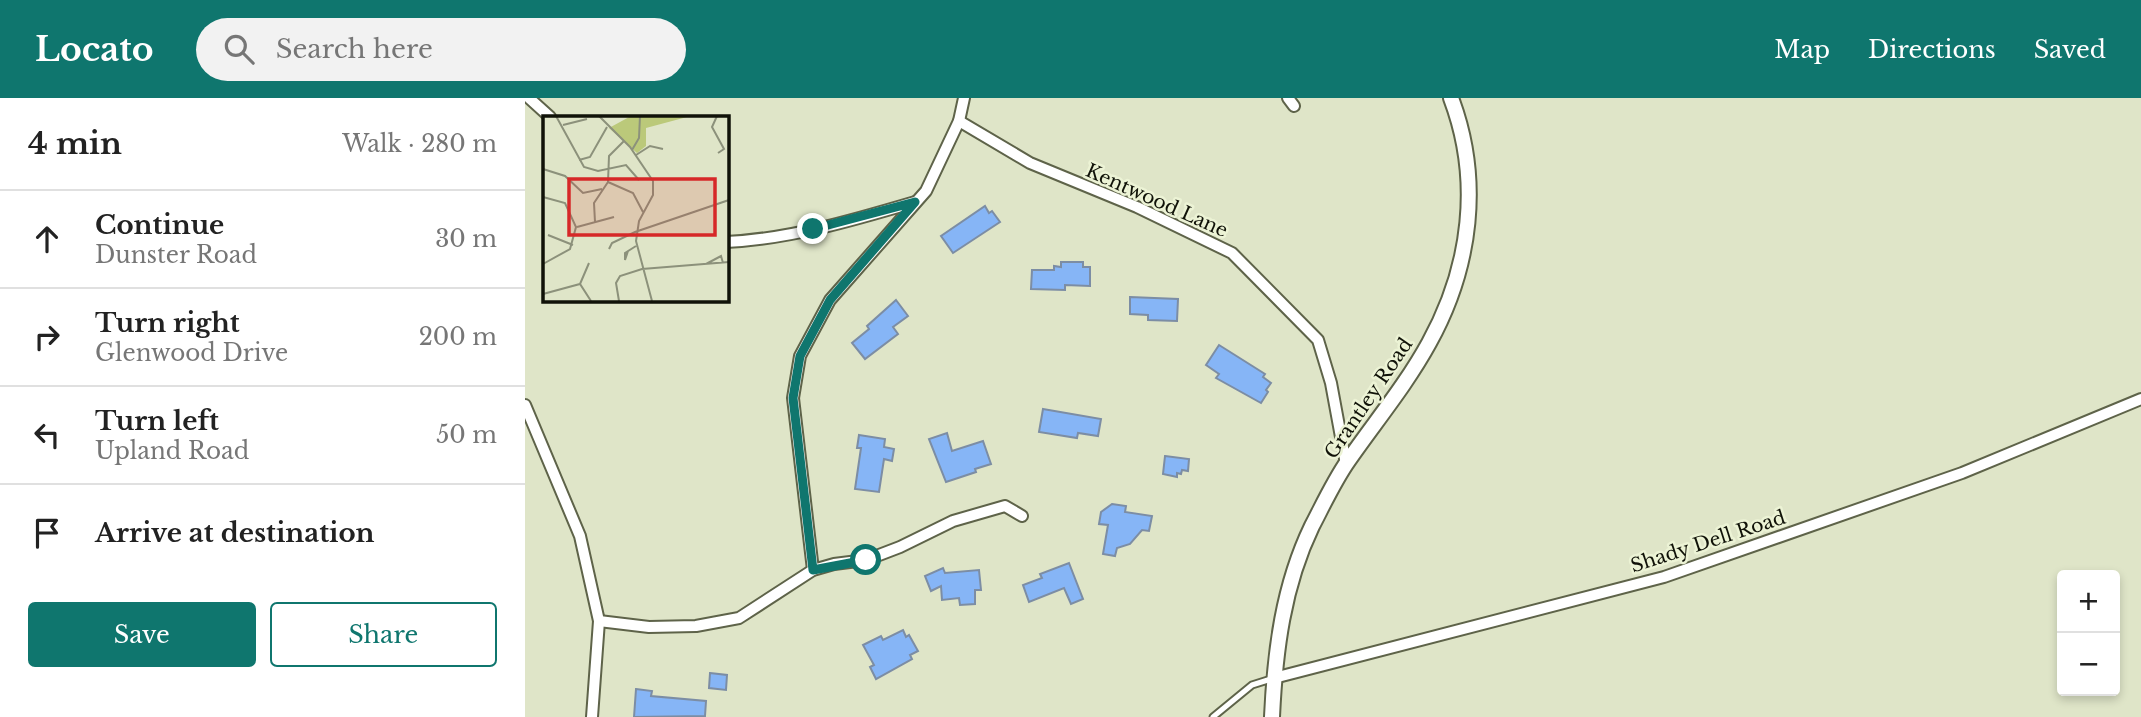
<!DOCTYPE html>
<meta charset="utf-8">
<style>
:root{--surface:#fff;--page:#f2f2f2;--text:#222;--muted:#767676;--line:#e0e0e0;--accent:#0f766e}
body{margin:0;font-family:"Libre Baskerville",serif;background:var(--page);color:var(--text)}
.controls{position:absolute;right:21px;bottom:21px;display:grid;overflow:hidden;border-radius:7px;box-shadow:0 4px 10px #0003}
.controls button{width:63px;height:63px;display:grid;place-items:center;padding:0;border:0;border-bottom:2px solid var(--line);background:var(--surface);color:var(--text);font:35px sans-serif}
.stop{position:absolute;width:21px;height:21px;margin:-16px;border:5px solid #0f766e;border-radius:50%;background:#fff}
.stop.end{background:#0f766e;border-color:#fff;box-shadow:0 2px 7px #0008}
.list{margin:0;padding:0;list-style:none}
h2{display:flex;justify-content:space-between;align-items:center;height:91px;margin:0;padding:0 28px;font-size:30px}
h2 small{font-size:23px;font-weight:400;color:var(--muted)}
.list li{display:grid;grid-template-columns:46px 1fr auto;gap:21px;align-items:center;box-sizing:border-box;height:98px;padding:0 28px;border-top:2px solid var(--line)}
.list b{display:block;font-size:26px;white-space:nowrap}
.list p{margin:0;font-size:23px;white-space:nowrap;color:var(--muted)}
.list em{font-size:23px;font-style:normal;color:var(--muted)}
.actions{display:flex;gap:14px;padding:21px 28px}
.actions a{flex:1;padding:16px 0;border:2px solid var(--accent);border-radius:7px;text-align:center;font-size:24px;color:var(--accent)}
.actions .main{background:var(--accent);color:#fff}
.icon{flex:none;width:38px;height:38px;fill:none;stroke:currentColor;stroke-width:2;stroke-linecap:round;stroke-linejoin:round}
.map{position:relative;flex:none;width:1616px;height:619px;overflow:hidden}
header{display:flex;align-items:center;gap:42px;box-sizing:border-box;height:98px;padding:0 35px;background:var(--accent);color:#fff}
header strong{font-size:33px}
nav{display:flex;gap:38px;margin-inline-start:auto;font-size:24px}
.search{width:490px;height:63px;background:var(--page);display:flex;align-items:center;gap:18px;box-sizing:border-box;padding:0 24px;border-radius:38px;color:var(--muted);font-size:26px}
main{display:flex}
aside{flex:1;background:var(--surface)}
.map>svg:first-child{display:block}
.building{fill:#86b5f6;stroke:#7c8da4;stroke-width:2}
.lines{fill:none;stroke-linecap:round;stroke-linejoin:round}
.service-casing{stroke:#5e6349;stroke-width:9}
.minor-casing{stroke:#5e6349;stroke-width:14}
.tertiary-casing{stroke:#5e6349;stroke-width:18}
.service{stroke:#fff;stroke-width:5}
.minor{stroke:#fff;stroke-width:10}
.tertiary{stroke:#fff;stroke-width:14}
.route{stroke:#0f766e;stroke-width:9}
.labels{text-anchor:middle;stroke-width:5;stroke-linejoin:round;paint-order:stroke}
.street-label{font-size:19px;fill:#101208;stroke:#ecf3d5}
.inset-road{fill:none;stroke:#8c917b;stroke-width:2}
.view{fill:#d62828;fill-opacity:0.15;stroke:#d62828;stroke-width:3.5}
.inset-edge{fill:none;stroke:#101208;stroke-width:3.5}
</style>
<header>
<strong>Locato</strong>
<div class="search"><svg class="icon" aria-label="search" viewBox="0 0 24 24"><circle cx="10" cy="10" r="6"/><path d="M15 15l6 6"/></svg>Search here</div>
<nav><a>Map</a><a>Directions</a><a>Saved</a></nav>
</header>
<main>
<aside>
<h2>4 min<small>Walk · 280 m</small></h2>
<ul class="list">
<li><svg class="icon" aria-label="ahead" viewBox="0 0 24 24"><path d="M12 20V5M6 11l6-6 6 6"/></svg><div><b>Continue</b><p>Dunster Road</p></div><em>30 m</em></li>
<li><svg class="icon" aria-label="right" viewBox="0 0 24 24"><path d="M7 20v-9h11M14 6l5 5-5 5"/></svg><div><b>Turn right</b><p>Glenwood Drive</p></div><em>200 m</em></li>
<li><svg class="icon" aria-label="left" viewBox="0 0 24 24"><path d="M17 20v-9H6M10 6l-5 5 5 5"/></svg><div><b>Turn left</b><p>Upland Road</p></div><em>50 m</em></li>
<li><svg class="icon" aria-label="arrive" viewBox="0 0 24 24"><path d="M6 21V4h12l-3 4 3 4H6"/></svg><div><b>Arrive at destination</b></div></li>
</ul>
<div class="actions"><a class="main">Save</a><a>Share</a></div>
</aside>
<div class="map">
<svg width="1616" height="619" viewBox="0 0 1616 619">
<rect width="100%" height="100%" fill="#dfe5c8"/>
<g class="building">
<path d="M460,108L464,115L467,113L475,124L428,155L416,138Z"/>
<path d="M536,164H558V169H565V188L540,187V192L506,191L507,172H529V168L536,169Z"/>
<path d="M605,199L653,201L652,223L623,222V217L605,216Z"/>
<path d="M371,202L383,218L368,229L373,236L340,261L327,245L344,231L342,228Z"/>
<path d="M694,247L740,276L738,279L746,285L741,292L743,294L736,305L691,280L694,276L681,267Z"/>
<path d="M518,311L576,321L573,338L553,335L552,340L514,334Z"/>
<path d="M422,335L427,353L458,343L466,366L450,371L451,374L421,384L404,341Z"/>
<path d="M334,337L360,341L359,349L369,351L367,363L359,361L354,394L330,391L336,350H332Z"/>
<path d="M640,358L664,361L663,373L657,372L656,376L652,375V379L638,376Z"/>
<path d="M587,406L601,408L600,414L627,418L624,433L617,432L605,446L592,450L590,458L578,456L583,427L574,426L576,414Z"/>
<path d="M544,465L558,501L546,506L539,490L504,504L498,487L517,480L515,476Z"/>
<path d="M418,470L420,475L454,472L456,492H450V506L435,507L434,500L417,502L416,488L406,493L400,478Z"/>
<path d="M378,532L381,539L384,537L393,553L385,557L387,561L351,581L345,569L349,567L338,547L356,538L358,542Z"/>
<path d="M185,575L202,577L201,592L184,590Z"/>
<path d="M111,591L127,593L126,598L181,603L180,618L109,619Z"/>
</g>
<g class="lines">
<defs>
<path id="service" d="M688,619L727,587L746,581"/>
<g id="minor">
<path d="M4,0L25,19"/>
<path d="M763,0L769,8"/>
<path d="M434,23L505,65L612,109L707,155L793,242L806,285L821,366"/>
<path d="M201,144C265,141 329,122 390,104"/>
<path d="M0,307L55,438L74,523L67,619"/>
<path d="M288,472L268,300L275,258L305,202L401,93L434,23L439,0"/>
<path d="M74,523L124,529L171,528L214,520L288,472L309,466L341,462L375,449L428,423L480,408L497,418"/>
<path d="M749,580L1139,479L1437,375L1616,301"/>
</g>
<path id="tertiary" d="M747,619C750,553 758,488 787,428C798,407 809,383 823,363C850,324 881,287 904,245C946,169 957,82 926,0"/>
</defs>
<use href="#service" class="service-casing"/>
<use href="#minor" class="minor-casing"/>
<use href="#tertiary" class="tertiary-casing"/>
<use href="#service" class="service"/>
<use href="#minor" class="minor"/>
<use href="#tertiary" class="tertiary"/>
</g>
<g class="lines">
<path class="route" d="M288,131L390,104L305,202L275,258L268,300L288,472L341,462"/>
</g>
<g class="labels">
<g class="street-label">
<text transform="translate(632 102) rotate(24)" y="7">Kentwood Lane</text>
<text transform="translate(843 300) rotate(-56)" y="7">Grantley Road</text>
<text transform="translate(1183 443) rotate(-18)" y="7">Shady Dell Road</text>
</g>
</g>
<g transform="translate(18 18)">
<rect width="186" height="186" fill="#dfe5c8"/>
<path d="M88,0H144V1L103,12V30L94,37L66,12Z" fill="#bbc97a"/>
<path class="inset-road" d="M13,0L41,51L55,55L83,49L96,64M56,0L87,31L110,65V79L96,105L93,125L109,185M174,0L169,11L181,33L175,37M20,9L44,3M89,34L96,22L97,0M93,39L107,30L120,33M36,44L47,41L64,11M0,53L22,60L40,77L59,73M65,66L90,77L100,96M0,81L22,87L33,111L27,133L0,148M52,106L51,87L65,66L66,40L81,25M34,111L71,101M5,119L30,129M66,133L69,127L92,116L186,84M85,135L82,144V137L93,130M163,148L178,140L180,147M37,168L46,147M0,178L37,168L48,185M76,185L73,167L77,160L99,153L186,146"/>
<path class="view" d="M26,63H172V119H26Z"/>
<rect width="186" height="186" class="inset-edge"/>
</g>
</svg>
<div class="controls">
<button>+</button>
<button>−</button>
</div>
<div class="stop" style="left:341px;top:462px"></div>
<div class="stop end" style="left:288px;top:131px"></div>
</div>
</main>
